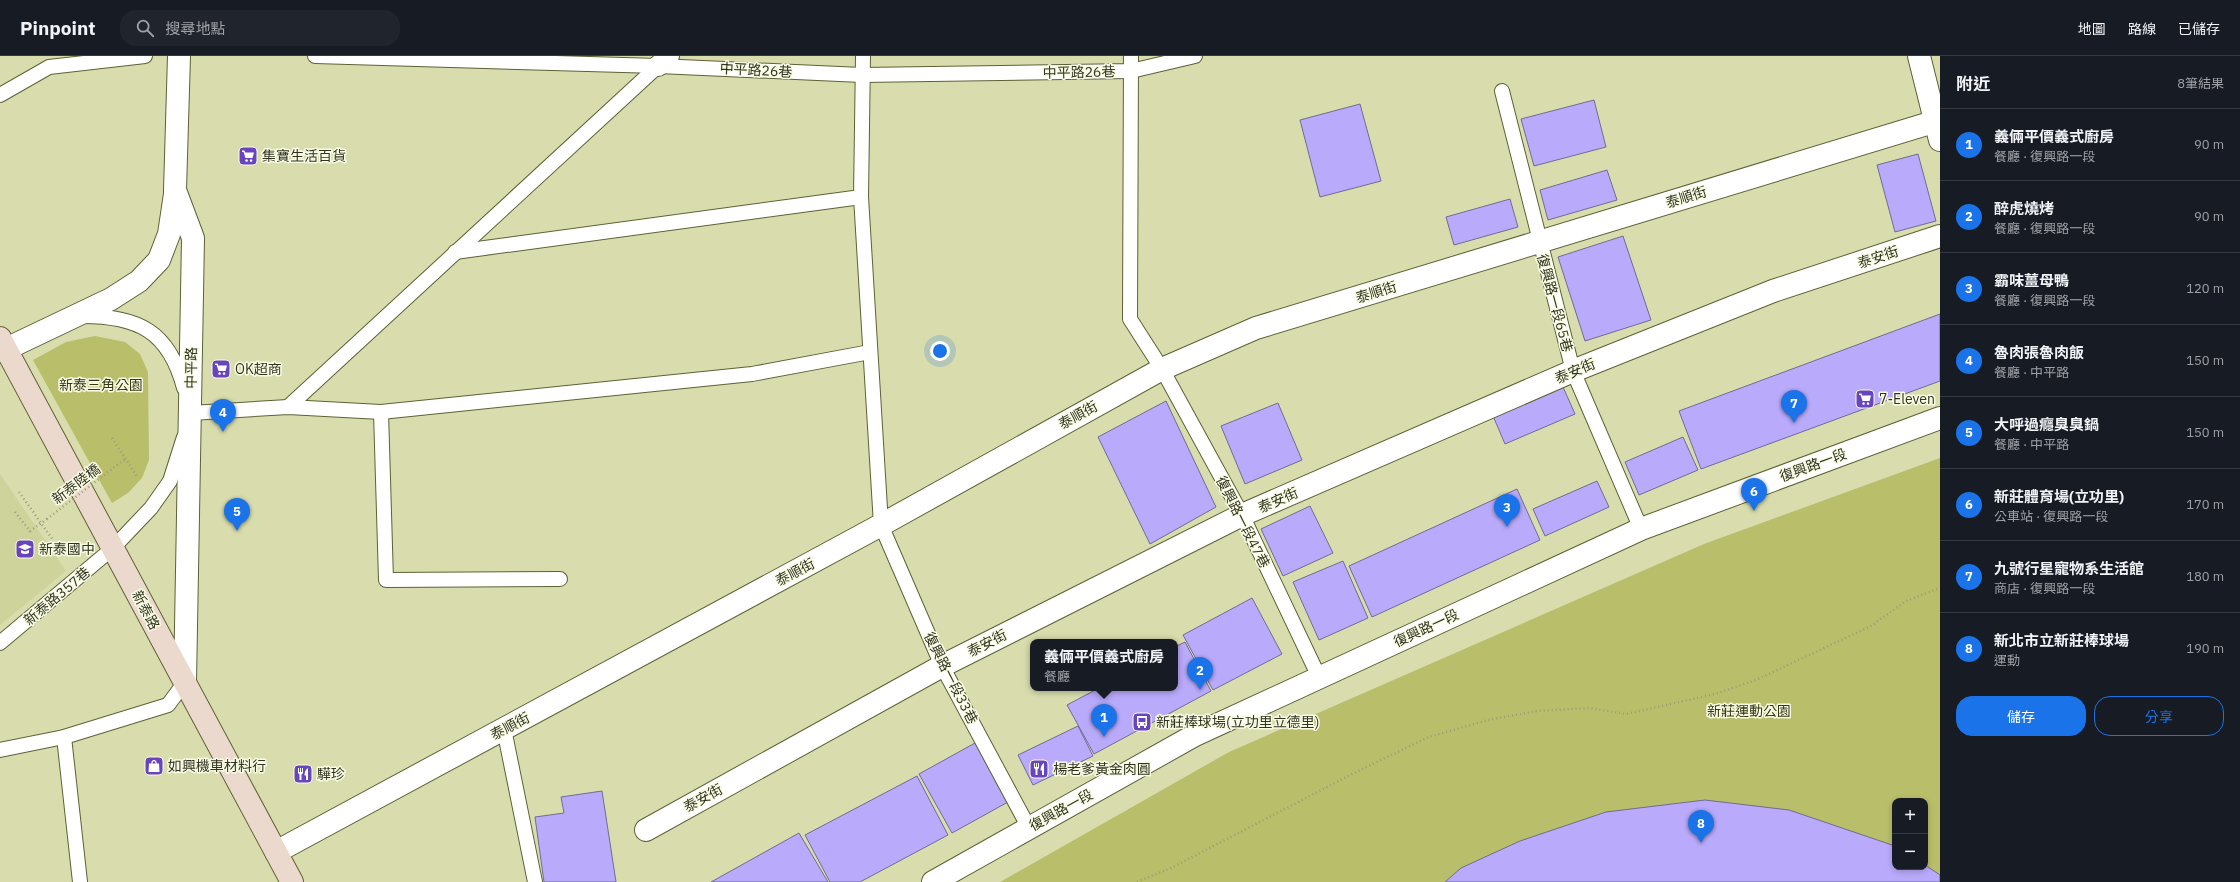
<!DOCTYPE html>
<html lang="zh-TW">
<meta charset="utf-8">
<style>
:root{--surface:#171b24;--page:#20242c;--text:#f1f3f6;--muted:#9ea1a6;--line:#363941;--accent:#1a73e8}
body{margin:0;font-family:"IBM Plex Sans","Noto Sans TC",sans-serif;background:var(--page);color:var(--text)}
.controls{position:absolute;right:12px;bottom:12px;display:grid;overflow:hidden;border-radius:8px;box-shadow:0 2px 6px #0003}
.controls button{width:36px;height:36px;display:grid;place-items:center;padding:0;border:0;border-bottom:1px solid var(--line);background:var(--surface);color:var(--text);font:20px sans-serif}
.you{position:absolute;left:940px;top:295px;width:14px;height:14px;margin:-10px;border:3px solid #fff;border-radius:50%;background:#1a73e8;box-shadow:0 0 0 6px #1a73e833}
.badge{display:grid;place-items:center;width:26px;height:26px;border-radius:50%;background:var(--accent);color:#fff;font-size:13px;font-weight:700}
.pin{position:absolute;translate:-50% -33px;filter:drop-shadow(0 1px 2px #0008)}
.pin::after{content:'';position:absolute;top:21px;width:14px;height:12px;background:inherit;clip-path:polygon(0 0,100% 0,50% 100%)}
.popup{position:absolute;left:1030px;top:583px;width:148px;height:52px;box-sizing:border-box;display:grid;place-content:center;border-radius:8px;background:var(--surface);filter:drop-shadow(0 1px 3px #0005);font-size:13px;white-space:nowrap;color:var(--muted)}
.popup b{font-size:15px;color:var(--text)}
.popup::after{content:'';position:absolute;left:50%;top:100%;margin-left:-8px;border:8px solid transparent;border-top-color:var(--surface)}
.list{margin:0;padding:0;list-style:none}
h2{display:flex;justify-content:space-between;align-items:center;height:52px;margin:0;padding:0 16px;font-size:17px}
h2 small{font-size:13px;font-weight:400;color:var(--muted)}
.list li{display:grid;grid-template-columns:26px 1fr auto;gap:12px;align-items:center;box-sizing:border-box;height:72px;padding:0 16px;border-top:1px solid var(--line)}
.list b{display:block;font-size:15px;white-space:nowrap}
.list p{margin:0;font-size:13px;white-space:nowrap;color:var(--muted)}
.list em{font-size:13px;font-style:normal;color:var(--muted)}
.actions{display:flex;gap:8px;padding:12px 16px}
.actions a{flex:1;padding:9px 0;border:1px solid var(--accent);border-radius:16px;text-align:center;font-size:14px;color:var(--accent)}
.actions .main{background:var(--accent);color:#fff}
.icon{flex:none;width:22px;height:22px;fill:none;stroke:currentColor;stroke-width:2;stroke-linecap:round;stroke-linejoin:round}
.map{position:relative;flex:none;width:1940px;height:826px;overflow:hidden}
header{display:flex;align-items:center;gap:24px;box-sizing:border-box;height:56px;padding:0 20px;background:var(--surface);border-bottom:1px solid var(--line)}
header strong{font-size:19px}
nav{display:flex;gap:22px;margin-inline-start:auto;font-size:14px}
.search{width:280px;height:36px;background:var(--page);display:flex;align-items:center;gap:10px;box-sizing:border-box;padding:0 14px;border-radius:16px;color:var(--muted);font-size:15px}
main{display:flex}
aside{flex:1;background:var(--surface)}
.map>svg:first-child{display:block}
.built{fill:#ced39b}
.green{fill:#b8be6a;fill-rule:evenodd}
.building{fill:#b9aafb;stroke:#716b94}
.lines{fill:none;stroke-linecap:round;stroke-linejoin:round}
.service-casing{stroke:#5e6135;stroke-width:16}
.pedestrian-casing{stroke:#5e6135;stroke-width:22}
.minor-casing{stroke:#5e6135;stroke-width:24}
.tertiary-casing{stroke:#5e6135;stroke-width:24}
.secondary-casing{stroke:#5e6135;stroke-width:24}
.path{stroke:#999c77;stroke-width:2.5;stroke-dasharray:1 3;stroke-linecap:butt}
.service{stroke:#fff;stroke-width:14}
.pedestrian{stroke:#fff;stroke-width:20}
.minor{stroke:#fff;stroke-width:22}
.tertiary{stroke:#fff;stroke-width:22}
.secondary{stroke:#ecd9ce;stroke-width:22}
.path-bridge{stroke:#999c77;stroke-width:2.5;stroke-dasharray:1 3;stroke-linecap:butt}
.labels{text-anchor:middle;stroke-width:3;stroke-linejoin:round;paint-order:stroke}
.street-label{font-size:14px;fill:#313320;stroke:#f9fce4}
.poi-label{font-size:14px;fill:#313320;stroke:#f9fce4;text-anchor:start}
.park-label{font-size:14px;fill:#363811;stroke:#f9fce4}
</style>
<header>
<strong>Pinpoint</strong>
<div class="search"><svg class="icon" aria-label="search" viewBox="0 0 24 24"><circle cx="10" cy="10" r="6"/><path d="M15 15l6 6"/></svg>搜尋地點</div>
<nav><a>地圖</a><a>路線</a><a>已儲存</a></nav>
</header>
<main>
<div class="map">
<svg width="1940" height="826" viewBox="0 0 1940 826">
<rect width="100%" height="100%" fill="#d9ddad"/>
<path class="built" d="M0,418L66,515L0,569Z"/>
<g class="green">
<path d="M95,280L125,286L140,298L148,316L149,404L142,422L128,437L112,447L33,304L66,286Z"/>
<path d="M1940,402V826H1000L1229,696L1704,488ZM1895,745H1925V811H1895Z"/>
</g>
<g class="building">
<path d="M1594,44L1606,91L1534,110L1521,63Z"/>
<path d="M1360,48L1381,125L1320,141L1300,64Z"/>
<path d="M1918,98L1936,165L1895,176L1877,109Z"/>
<path d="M1607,114L1617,144L1548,164L1540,134Z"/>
<path d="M1510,143L1518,171L1454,189L1446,161Z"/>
<path d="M1623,180L1651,264L1585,285L1558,201Z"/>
<path d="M1940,258V325L1701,413L1679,355Z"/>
<path d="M1563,331L1575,358L1505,388L1493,360Z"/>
<path d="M1166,345L1216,451L1150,488L1098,381Z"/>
<path d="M1278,347L1302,404L1245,428L1221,370Z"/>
<path d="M1683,381L1698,414L1639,439L1625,406Z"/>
<path d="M1597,425L1609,451L1545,480L1533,453Z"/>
<path d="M1517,433L1540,484L1372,561L1349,510Z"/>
<path d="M1310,450L1333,497L1283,520L1261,473Z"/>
<path d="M1343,505L1368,562L1319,584L1293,526Z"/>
<path d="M1252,542L1282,598L1213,634L1183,579Z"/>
<path d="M1185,586L1211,635L1094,698L1067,649L1099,632H1175V591Z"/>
<path d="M1078,670L1093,700L1033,729L1018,699Z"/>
<path d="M975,687L1008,746L952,777L919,718Z"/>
<path d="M917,720L948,779L860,826H830L805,779Z"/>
<path d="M602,735L616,826H544L535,761L564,757L561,741Z"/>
<path d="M1705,744L1789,754L1895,790V811H1925V809L1940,819V826H1445L1461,812L1520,785L1606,756Z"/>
<path d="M799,777L828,826H711Z"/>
</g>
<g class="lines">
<defs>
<g id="service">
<path d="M315,0L658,10L862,19L1131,15L1195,0"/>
<path d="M863,0L861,141L881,469L942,610L1029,772"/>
<path d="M1131,0L1130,263L1162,313L1242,459L1319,621"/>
<path d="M1502,35L1573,315L1641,473"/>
<path d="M0,39L49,11L145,0"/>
<path d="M455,196L861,141"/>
<path d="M82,260C138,260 169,275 184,332"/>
<path d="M288,351L658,10"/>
<path d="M381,356L386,524L560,523"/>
<path d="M191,357L288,351L381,356L752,318L870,296"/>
<path d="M0,587L113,492L151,452L170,425L184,381"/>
<path d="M504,673L535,826"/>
<path d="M64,681L80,826"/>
<path d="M0,694L64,681L168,649L185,626"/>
</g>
<path id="pedestrian" d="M658,10L669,0"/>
<g id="minor">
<path d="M179,0L175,134L193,182L185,626"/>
<path d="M1919,0L1940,84"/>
<path d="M6,293L111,243L139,225L159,204L169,178L175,138"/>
<path d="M646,774L942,610L1242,459L1573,315L1773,235L1940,180"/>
<path d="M276,796L881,469L1162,313L1256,272L1940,64"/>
</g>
<path id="tertiary" d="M933,826L1195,679L1641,473L1940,362"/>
<path id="secondary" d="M0,282L292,826"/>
</defs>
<use href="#service" class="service-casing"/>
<use href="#pedestrian" class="pedestrian-casing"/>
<use href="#minor" class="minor-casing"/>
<use href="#tertiary" class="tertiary-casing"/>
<use href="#secondary" class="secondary-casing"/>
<g class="path">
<path d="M112,382L138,422"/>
<path d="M117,409L126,403"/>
<path d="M19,436L53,484"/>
<path d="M15,456L30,475L47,463"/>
<path d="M1137,826L1173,811L1356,716L1429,681L1488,664L1537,655L1589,652L1626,658L1715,638L1756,624L1871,570L1906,545L1940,532"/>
</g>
<use href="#service" class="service"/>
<use href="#pedestrian" class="pedestrian"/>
<use href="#minor" class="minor"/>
<use href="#tertiary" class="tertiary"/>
<use href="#secondary" class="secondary"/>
<path class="path-bridge" d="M47,463L117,409"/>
</g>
<defs>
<symbol id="supermarket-square" viewBox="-11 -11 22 22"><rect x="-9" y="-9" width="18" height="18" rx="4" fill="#6845bd" stroke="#f9fce4"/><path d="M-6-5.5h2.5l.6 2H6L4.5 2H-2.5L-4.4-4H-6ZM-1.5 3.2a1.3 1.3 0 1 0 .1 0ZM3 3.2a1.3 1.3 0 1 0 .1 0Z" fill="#fff"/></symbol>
<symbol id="school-square" viewBox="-11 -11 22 22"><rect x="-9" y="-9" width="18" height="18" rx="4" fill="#6845bd" stroke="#f9fce4"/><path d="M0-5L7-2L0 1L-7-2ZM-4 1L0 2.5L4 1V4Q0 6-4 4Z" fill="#fff"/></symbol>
<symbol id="bus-square" viewBox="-11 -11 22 22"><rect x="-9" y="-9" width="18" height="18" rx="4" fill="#6845bd" stroke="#f9fce4"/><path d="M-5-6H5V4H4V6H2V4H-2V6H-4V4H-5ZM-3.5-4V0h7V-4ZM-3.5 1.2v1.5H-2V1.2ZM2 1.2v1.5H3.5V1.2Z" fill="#fff"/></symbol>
<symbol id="shop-square" viewBox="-11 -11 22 22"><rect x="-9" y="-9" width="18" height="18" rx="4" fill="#6845bd" stroke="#f9fce4"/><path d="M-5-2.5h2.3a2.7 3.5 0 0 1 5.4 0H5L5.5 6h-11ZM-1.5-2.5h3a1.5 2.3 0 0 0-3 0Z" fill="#fff"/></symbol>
<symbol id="restaurant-square" viewBox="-11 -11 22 22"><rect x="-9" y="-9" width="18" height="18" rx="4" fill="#6845bd" stroke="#f9fce4"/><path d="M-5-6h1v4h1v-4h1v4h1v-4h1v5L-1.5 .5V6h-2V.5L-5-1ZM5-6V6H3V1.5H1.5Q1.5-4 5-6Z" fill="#fff"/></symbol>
</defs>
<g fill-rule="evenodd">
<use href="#supermarket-square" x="237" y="89" width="22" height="22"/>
<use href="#supermarket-square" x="210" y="302" width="22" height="22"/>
<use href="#supermarket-square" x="1854" y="332" width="22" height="22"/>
<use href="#school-square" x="14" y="482" width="22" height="22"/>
<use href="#bus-square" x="1131" y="655" width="22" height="22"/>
<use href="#shop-square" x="143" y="699" width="22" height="22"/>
<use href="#restaurant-square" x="1028" y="702" width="22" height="22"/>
<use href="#restaurant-square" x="292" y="707" width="22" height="22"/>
</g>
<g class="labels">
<g class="street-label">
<text transform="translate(756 14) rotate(3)" y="5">中平路26巷</text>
<text transform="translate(1079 16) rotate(-1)" y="5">中平路26巷</text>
<text transform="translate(1686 141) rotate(-17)" y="5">泰順街</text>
<text transform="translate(1878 201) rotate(-18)" y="5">泰安街</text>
<text transform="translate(1376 236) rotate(-17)" y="5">泰順街</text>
<text transform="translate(1555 247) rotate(75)" y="5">復興路一段65巷</text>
<text transform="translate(191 312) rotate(-89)" y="5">中平路</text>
<text transform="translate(1575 315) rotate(-23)" y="5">泰安街</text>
<text transform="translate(1078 359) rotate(-29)" y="5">泰順街</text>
<text transform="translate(1813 409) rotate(-20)" y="5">復興路一段</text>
<text transform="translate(76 428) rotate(-37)" y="5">新泰陸橋</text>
<text transform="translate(1278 444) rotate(-24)" y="5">泰安街</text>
<text transform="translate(1243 466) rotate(63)" y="5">復興路一段47巷</text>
<text transform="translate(795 516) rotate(-28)" y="5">泰順街</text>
<text transform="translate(57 540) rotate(-40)" y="5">新泰路357巷</text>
<text transform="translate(146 554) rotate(62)" y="5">新泰路</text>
<text transform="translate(1426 572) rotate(-25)" y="5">復興路一段</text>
<text transform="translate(987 587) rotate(-27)" y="5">泰安街</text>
<text transform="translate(951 622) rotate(63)" y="5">復興路一段33巷</text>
<text transform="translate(510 670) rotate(-28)" y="5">泰順街</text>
<text transform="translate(703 742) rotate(-29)" y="5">泰安街</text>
<text transform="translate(1061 754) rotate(-29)" y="5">復興路一段</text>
</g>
<g class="poi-label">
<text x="262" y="105">集寶生活百貨</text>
<text x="235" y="318">OK超商</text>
<text x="1879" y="348">7-Eleven</text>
<text x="39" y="498">新泰國中</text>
<text x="1156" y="671">新莊棒球場(立功里立德里)</text>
<text x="168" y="715">如興機車材料行</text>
<text x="1053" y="718">楊老爹黃金肉圓</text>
<text x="317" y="723">驊珍</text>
</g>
<g class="park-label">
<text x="101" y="334">新泰三角公園</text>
<text x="1749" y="660">新莊運動公園</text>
</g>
</g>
</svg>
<div class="controls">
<button>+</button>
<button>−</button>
</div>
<div class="you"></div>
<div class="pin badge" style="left:1104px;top:681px">1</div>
<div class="popup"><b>義倆平價義式廚房</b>餐廳</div>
<div class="pin badge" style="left:1200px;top:634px">2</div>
<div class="pin badge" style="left:1507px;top:471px">3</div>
<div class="pin badge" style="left:223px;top:376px">4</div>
<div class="pin badge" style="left:237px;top:475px">5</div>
<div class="pin badge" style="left:1754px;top:455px">6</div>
<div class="pin badge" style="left:1794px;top:367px">7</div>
<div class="pin badge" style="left:1701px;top:787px">8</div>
</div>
<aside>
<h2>附近<small>8筆結果</small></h2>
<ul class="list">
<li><span class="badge">1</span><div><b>義倆平價義式廚房</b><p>餐廳 · 復興路一段</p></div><em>90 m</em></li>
<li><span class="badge">2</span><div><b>醉虎燒烤</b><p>餐廳 · 復興路一段</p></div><em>90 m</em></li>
<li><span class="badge">3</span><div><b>霸味薑母鴨</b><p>餐廳 · 復興路一段</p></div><em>120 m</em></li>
<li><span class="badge">4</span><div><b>魯肉張魯肉飯</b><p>餐廳 · 中平路</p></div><em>150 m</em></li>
<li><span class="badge">5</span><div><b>大呼過癮臭臭鍋</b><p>餐廳 · 中平路</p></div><em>150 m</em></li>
<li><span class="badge">6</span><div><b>新莊體育場(立功里)</b><p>公車站 · 復興路一段</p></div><em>170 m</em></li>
<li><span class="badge">7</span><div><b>九號行星寵物系生活館</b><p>商店 · 復興路一段</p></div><em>180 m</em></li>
<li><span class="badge">8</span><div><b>新北市立新莊棒球場</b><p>運動</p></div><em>190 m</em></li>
</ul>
<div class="actions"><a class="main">儲存</a><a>分享</a></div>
</aside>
</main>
